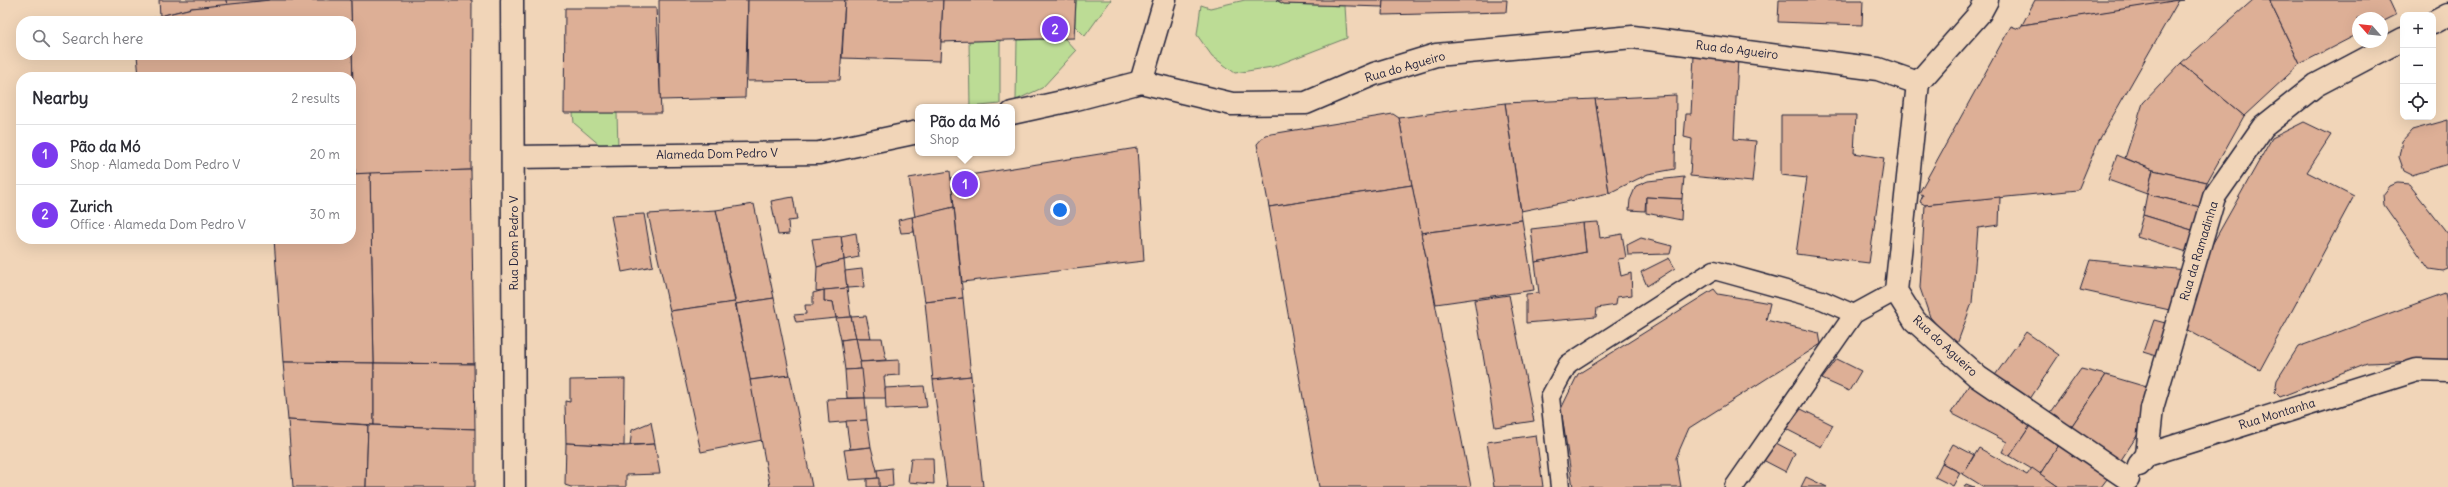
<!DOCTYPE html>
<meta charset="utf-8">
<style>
:root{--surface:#fff;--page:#f7f7f7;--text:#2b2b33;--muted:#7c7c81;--line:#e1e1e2;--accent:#7c3aed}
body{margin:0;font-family:Delius,sans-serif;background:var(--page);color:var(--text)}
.controls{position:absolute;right:12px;top:12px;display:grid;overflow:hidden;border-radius:8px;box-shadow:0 4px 16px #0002}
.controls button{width:36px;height:36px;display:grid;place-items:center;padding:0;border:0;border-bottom:1px solid var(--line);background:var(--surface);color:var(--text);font:20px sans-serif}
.compass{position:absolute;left:2352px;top:12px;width:36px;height:36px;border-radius:50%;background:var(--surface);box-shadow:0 4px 16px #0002;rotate:297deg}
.you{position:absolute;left:1060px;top:210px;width:14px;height:14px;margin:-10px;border:3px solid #fff;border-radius:50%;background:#1a73e8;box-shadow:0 0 0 6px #1a73e833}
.badge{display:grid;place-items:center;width:26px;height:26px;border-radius:50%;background:var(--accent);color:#fff;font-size:13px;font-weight:700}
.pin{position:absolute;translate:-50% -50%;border:2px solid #fff;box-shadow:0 1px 4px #0006}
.popup{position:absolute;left:915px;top:104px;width:100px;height:52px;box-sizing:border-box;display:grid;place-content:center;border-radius:8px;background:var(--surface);filter:drop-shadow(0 1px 3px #0005);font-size:13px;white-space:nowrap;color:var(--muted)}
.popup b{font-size:15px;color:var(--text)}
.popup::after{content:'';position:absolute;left:50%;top:100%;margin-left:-8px;border:8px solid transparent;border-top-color:var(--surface)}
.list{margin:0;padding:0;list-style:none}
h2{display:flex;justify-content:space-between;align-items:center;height:52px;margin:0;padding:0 16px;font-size:17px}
h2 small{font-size:13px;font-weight:400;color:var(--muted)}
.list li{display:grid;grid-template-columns:26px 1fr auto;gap:12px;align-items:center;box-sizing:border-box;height:60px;padding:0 16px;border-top:1px solid var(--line)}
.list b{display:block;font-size:15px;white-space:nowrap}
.list p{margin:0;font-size:13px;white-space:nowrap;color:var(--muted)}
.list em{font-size:13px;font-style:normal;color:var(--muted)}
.icon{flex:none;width:22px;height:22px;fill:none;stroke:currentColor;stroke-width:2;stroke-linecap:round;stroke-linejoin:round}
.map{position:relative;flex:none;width:2448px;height:487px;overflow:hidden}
.search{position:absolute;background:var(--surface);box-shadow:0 4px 16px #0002;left:16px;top:16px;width:340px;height:44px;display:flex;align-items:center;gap:10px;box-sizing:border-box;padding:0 14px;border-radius:16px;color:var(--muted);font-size:15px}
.panel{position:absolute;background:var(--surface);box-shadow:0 4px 16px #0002;left:16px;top:72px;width:340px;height:172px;border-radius:16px}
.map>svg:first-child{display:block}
.green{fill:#bcdc95;stroke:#6f7f68}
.building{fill:#ddaf96;stroke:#22223b}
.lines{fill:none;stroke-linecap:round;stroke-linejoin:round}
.service-casing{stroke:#22223b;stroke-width:21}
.minor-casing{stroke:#22223b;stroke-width:25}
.secondary-casing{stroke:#22223b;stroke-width:25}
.service{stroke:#f1d5b8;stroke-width:18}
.minor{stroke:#f1d5b8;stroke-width:22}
.secondary{stroke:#f1d5b8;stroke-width:22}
.labels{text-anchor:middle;stroke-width:4;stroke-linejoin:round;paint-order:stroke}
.street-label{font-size:12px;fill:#22223b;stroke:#f1d5b8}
</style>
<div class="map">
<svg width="2448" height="487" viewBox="0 0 2448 487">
<rect width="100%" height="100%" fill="#f1d5b8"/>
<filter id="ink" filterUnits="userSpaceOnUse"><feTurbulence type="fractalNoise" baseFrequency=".025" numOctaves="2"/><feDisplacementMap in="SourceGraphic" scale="8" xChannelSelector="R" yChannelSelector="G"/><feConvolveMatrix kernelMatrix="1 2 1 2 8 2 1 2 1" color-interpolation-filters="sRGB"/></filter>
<g filter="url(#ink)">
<g class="green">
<path d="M1076,0H1111L1085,36L1075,26Z"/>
<path d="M1245,0H1276L1284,4L1345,6L1347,38L1272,67L1235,73L1212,56L1197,35L1201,5L1210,8Z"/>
<path d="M1065,39L1076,51L1042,88L1016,100L1017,40Z"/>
<path d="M1000,40V104L970,107L969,41Z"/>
<path d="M573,113H617L618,147L601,146L574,123Z"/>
</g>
<g class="building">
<path d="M159,0H226L227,5L192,8L160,16Z"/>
<path d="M226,0H270L227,5Z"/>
<path d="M270,0H351L355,174H351V77H139L137,55H351V21H140L192,8Z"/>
<path d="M351,0H472L471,170L355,174Z"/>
<path d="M659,0H748L745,98L660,100Z"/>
<path d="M748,0H845L840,80L747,81Z"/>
<path d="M845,0H943L940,61L842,58Z"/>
<path d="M943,0H1076L1074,38L941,42Z"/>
<path d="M1276,0H1383V7L1284,4Z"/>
<path d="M1383,0H1507L1506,12L1382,15Z"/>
<path d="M1779,0H1863L1862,25L1778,22Z"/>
<path d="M2035,0H2184L2022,25Z"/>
<path d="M2179,0L2098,142L2078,190L1925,205L1920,202L1923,195L1919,193L2011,26L2019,29L2022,25Z"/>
<path d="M2253,0H2269L2300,64L2244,116L2181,63Z"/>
<path d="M2269,0H2389L2396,15L2382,22V18H2358V34L2300,64Z"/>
<path d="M565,8H656L661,113H564Z"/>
<path d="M1694,56L1738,58L1734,139L1756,141L1752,182L1690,176L1692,139L1684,137L1686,114H1691Z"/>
<path d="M2181,63L2244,116L2207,182L2153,170L2125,158L2143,103Z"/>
<path d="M1676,95L1675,169L1648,174L1609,193L1595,99Z"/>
<path d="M1595,99L1609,193L1521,211L1505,103Z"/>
<path d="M1505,103L1522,220L1421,233L1399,118Z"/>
<path d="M1393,114L1399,118L1412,185L1269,207L1257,144L1265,135Z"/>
<path d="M1781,115H1856L1854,153L1884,158L1869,263L1796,254L1807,178L1781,175Z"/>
<path d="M2448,120V164L2412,175L2404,171L2399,157L2402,141L2412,130Z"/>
<path d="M2304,122L2331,135L2307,172L2354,196L2260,370L2184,328L2204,259L2272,138Z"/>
<path d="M1137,148L1144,261L962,282L951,178Z"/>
<path d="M2117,155L2153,170L2147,194L2108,180Z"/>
<path d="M471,170L474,364L374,363L370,173Z"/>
<path d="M2153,170L2207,182L2200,207L2147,194Z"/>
<path d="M950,171L954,207L915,217L909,178Z"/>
<path d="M370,173L374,363L283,362L274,239H351V174Z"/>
<path d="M1684,177L1682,199L1646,197L1645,211L1629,210L1630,200L1636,186L1648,181Z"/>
<path d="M2397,183L2409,184L2448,234V269L2443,271L2429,269L2384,205L2383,195L2390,186Z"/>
<path d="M1412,185L1471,487H1319L1269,207Z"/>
<path d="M2147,194L2200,207L2195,231L2143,215Z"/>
<path d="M793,197L797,220L788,221L789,234L778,235L771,201Z"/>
<path d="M1646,197L1682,199L1681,220L1646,213Z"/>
<path d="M2000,197L1999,225L1978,228L1972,303L1956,347L1930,317L1920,288L1925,205Z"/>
<path d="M754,204L774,298L736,304L716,210Z"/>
<path d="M954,207L963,298L925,302L912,217Z"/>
<path d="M716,210L735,302L670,311L648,214Z"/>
<path d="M644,214L653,266L622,272L611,216Z"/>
<path d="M2143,215L2195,231L2190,253L2137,236Z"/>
<path d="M912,217L914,232L901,233L898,220Z"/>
<path d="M1522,220L1534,290L1436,304L1421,233Z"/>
<path d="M1598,222L1600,238L1622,234L1626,258L1618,259L1621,276L1631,273L1632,295L1617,297L1616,305L1597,308L1596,317L1526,323V294L1539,293L1535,262L1586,252L1583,223Z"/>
<path d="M1583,223L1586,252L1535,262L1531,229Z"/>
<path d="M856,233L859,257L844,260L841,236Z"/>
<path d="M841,236L844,260L817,267L812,239Z"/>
<path d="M1641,238L1672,246L1670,254L1628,255L1627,245Z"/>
<path d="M1669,258L1675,268L1647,286L1641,272Z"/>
<path d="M844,260L847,288L816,291L817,267Z"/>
<path d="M2090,260L2186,270L2174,311L2080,290Z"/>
<path d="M862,269L864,287L847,288L845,271Z"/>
<path d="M847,288L851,317L836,318L833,302L824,301V290Z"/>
<path d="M1714,289L1718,294L1770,303L1766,320L1819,333L1821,344L1689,428L1676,458L1681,487H1573L1561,409L1578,374Z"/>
<path d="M824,290V301L833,302L836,318L796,322L794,315L806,314L805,305H813V293Z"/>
<path d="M2445,293L2448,309V360L2367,363L2280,397L2275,392L2277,380L2298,347Z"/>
<path d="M1509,295L1534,421L1495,427L1474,300Z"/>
<path d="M774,298L790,375L750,380L736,304Z"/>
<path d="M963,298L971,376L933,380L925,302Z"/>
<path d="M735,302L762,440L701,452L670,311Z"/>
<path d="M866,316L871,338H856L851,317Z"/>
<path d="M851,317L856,338L841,340L836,318Z"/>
<path d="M2154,320L2169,324L2159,357L2143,352Z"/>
<path d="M2026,332L2059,355L2028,402L1993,378Z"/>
<path d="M856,338H882L886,360L860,362Z"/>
<path d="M856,338L862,369L845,370L841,340Z"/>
<path d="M1837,359L1861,371L1849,391L1822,379Z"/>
<path d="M899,360V375L884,376L886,398H865L860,362Z"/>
<path d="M283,362L374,363V425L288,420Z"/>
<path d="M374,363L474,364L475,429L374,425Z"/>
<path d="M862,369L865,398H847L845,370Z"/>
<path d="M2081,369L2106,375L2069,430L2048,415Z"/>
<path d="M790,375L812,487H770L750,380Z"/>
<path d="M2106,375L2150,388L2146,422L2119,463L2069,430Z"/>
<path d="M971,376L983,487H947L933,380Z"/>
<path d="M625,379L624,446L566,443L565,401L570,402V380Z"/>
<path d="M1971,382L2032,423L2010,456L2002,452L2007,442L1951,413Z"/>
<path d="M924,386L927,407L886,409L885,388Z"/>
<path d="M865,398L867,420L829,423L827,399Z"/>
<path d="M1801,409L1833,425L1821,447L1786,429Z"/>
<path d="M288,420L368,425L366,487H293Z"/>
<path d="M867,420L871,447L850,449L846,421Z"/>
<path d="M651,422L655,444L630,445L632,430Z"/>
<path d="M2032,423L2061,442L2040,474L2010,456Z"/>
<path d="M368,425L475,429V487H366Z"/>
<path d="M1536,435L1543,487H1494L1487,442Z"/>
<path d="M2061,442L2110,475L2101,487H2059L2040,474Z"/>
<path d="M566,443L624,446L655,444L660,474L626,475V487H571L565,485Z"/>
<path d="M1776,443L1795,453L1786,472L1763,460Z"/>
<path d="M1953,444L1974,455L1963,474L1942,463Z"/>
<path d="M871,447L879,478L849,480L844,450Z"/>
<path d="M1979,448L2027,475L2032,468L2059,487H1984L1963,474Z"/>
<path d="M911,458H933L934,484L908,482Z"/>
<path d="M1942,463L1960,473L1953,486L1935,477Z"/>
<path d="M892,468L893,486L879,487L877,470Z"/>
<path d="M1806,477L1827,487H1801Z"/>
<path d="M879,478V487H867V479Z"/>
<path d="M1966,484L1974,487H1964Z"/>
</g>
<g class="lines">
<defs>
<g id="service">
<path d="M1560,487L1550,397L1568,364L1714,270L1822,300L1854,314"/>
<path d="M1734,487L1854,314L1896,291"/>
</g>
<g id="minor">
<path d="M2433,23L2448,15"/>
<path d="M1141,82L1165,0"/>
<path d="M1918,83L1980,13L1987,0"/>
<path d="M1012,113L1076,99L1141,82L1232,104L1306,103L1374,74L1436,55L1633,37L1878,69L1918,83L1896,291L1915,321L1978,377L2128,479"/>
<path d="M514,157L819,153L918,132"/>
<path d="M2147,455L2152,408L2214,197L2263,127L2316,85L2403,39"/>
<path d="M2139,465L2147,455L2417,370L2448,371"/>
</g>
<path id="secondary" d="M512,0L514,487"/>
</defs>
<use href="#service" class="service-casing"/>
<use href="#minor" class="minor-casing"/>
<use href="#secondary" class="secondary-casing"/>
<use href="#service" class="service"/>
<use href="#minor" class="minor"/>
<use href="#secondary" class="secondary"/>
</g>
</g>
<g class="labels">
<g class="street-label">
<text transform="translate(1737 50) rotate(7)" y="4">Rua do Agueiro</text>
<text transform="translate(1405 67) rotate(-16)" y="4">Rua do Agueiro</text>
<text transform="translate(717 154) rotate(-1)" y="4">Alameda Dom Pedro V</text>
<text transform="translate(514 243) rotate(-90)" y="4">Rua Dom Pedro V</text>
<text transform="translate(2199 251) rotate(-73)" y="4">Rua da Ramadinha</text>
<text transform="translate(1945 346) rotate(43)" y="4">Rua do Agueiro</text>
<text transform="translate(2277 414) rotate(-17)" y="4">Rua Montanha</text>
</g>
</g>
</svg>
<div class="controls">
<button>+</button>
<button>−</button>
<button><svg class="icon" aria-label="locate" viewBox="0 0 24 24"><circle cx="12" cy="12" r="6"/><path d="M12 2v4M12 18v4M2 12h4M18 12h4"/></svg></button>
</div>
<svg class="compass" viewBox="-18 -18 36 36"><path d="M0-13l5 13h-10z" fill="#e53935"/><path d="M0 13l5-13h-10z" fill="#7c7c81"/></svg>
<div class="you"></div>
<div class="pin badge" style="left:965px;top:184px">1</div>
<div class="popup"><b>Pão da Mó</b>Shop</div>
<div class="pin badge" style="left:1055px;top:29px">2</div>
<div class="search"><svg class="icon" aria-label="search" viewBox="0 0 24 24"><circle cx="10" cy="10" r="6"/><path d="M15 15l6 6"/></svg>Search here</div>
<section class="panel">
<h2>Nearby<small>2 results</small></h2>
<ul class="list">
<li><span class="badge">1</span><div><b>Pão da Mó</b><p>Shop · Alameda Dom Pedro V</p></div><em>20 m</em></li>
<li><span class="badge">2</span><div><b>Zurich</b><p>Office · Alameda Dom Pedro V</p></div><em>30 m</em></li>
</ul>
</section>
</div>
